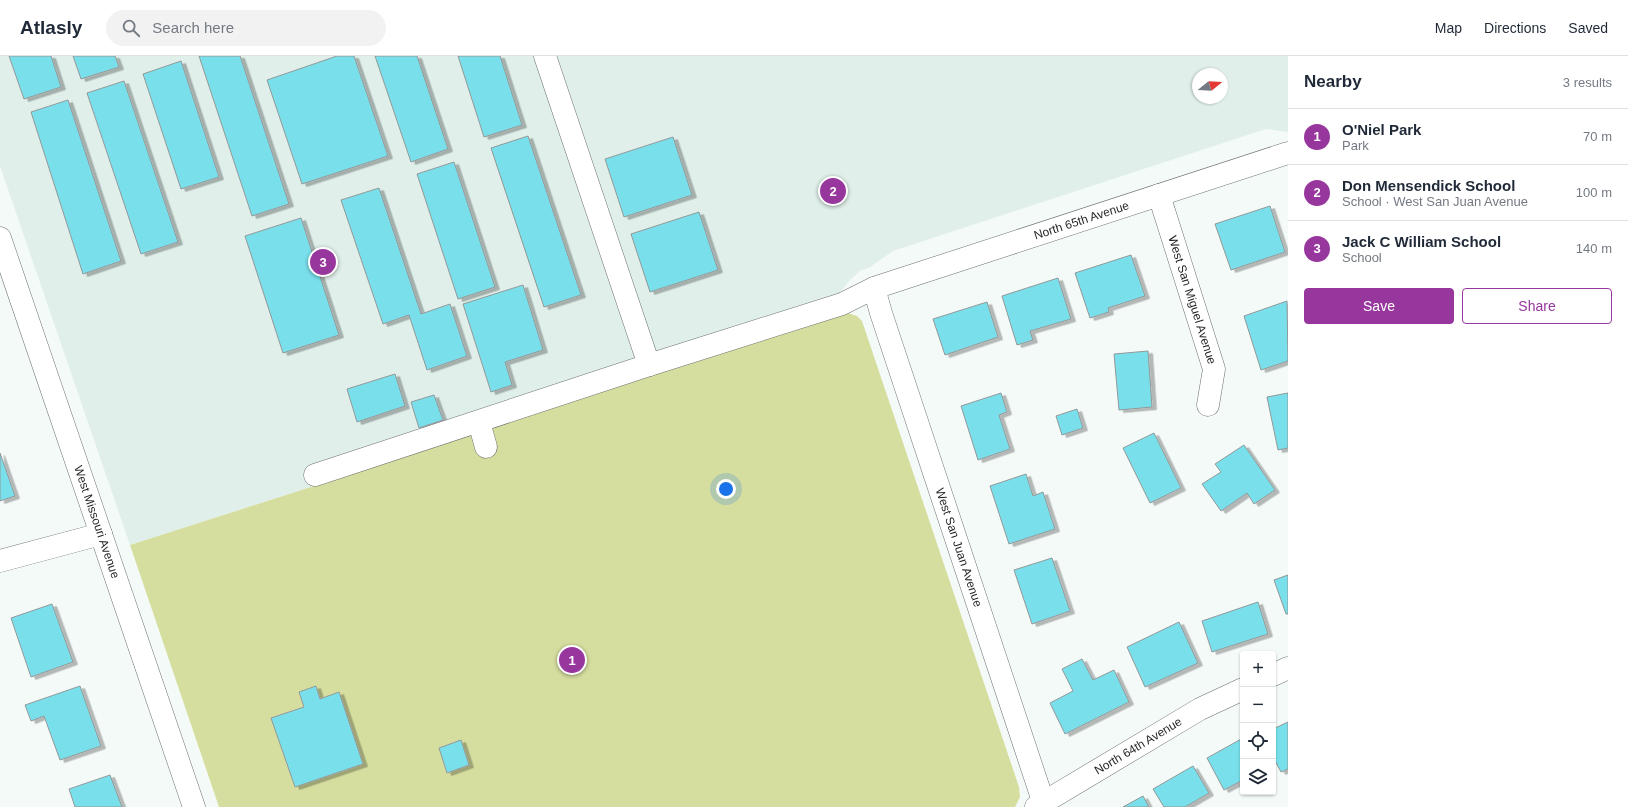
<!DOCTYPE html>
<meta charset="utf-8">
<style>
:root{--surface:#fff;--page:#f2f2f3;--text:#1f2937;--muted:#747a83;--line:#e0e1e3;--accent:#97369d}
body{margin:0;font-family:Arial,sans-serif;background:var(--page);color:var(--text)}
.controls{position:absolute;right:12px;bottom:12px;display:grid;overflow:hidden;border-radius:4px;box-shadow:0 1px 3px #0004}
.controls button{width:36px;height:36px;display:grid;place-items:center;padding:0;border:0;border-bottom:1px solid var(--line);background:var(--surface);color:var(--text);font:20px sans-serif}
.compass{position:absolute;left:1192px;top:12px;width:36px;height:36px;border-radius:50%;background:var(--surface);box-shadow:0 1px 3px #0004;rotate:72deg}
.you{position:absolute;left:726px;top:433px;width:14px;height:14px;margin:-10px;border:3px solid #fff;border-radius:50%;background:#1a73e8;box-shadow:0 0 0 6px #1a73e833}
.badge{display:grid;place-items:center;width:26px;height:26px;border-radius:50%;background:var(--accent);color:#fff;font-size:13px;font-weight:700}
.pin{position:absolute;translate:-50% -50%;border:2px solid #fff;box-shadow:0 1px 4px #0006}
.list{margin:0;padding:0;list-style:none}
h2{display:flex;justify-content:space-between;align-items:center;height:52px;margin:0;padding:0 16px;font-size:17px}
h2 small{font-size:13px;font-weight:400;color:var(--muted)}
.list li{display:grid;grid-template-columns:26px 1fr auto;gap:12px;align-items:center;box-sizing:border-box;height:56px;padding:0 16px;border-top:1px solid var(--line)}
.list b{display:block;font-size:15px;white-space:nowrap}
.list p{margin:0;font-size:13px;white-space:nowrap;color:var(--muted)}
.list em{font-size:13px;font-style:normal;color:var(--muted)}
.actions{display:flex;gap:8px;padding:12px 16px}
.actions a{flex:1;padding:9px 0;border:1px solid var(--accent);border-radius:4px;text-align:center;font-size:14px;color:var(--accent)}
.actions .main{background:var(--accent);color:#fff}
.icon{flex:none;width:22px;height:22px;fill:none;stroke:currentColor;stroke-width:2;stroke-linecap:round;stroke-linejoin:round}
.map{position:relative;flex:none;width:1288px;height:751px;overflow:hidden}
header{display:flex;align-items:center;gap:24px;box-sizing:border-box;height:56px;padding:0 20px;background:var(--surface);border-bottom:1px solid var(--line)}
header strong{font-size:19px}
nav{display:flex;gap:22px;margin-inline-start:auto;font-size:14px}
.search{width:280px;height:36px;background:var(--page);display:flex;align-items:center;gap:10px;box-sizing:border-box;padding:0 14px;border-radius:22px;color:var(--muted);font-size:15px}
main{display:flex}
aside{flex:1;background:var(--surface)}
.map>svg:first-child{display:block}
.built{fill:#e0efea;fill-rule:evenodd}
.green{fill:#d6de9f}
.building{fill:#79e0eb;stroke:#929899;filter:url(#shadow)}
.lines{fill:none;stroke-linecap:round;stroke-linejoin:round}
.minor-casing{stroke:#6d7270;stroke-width:23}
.minor{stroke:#fff;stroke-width:22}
.labels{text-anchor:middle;stroke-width:3.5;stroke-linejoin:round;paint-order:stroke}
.street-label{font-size:12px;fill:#252726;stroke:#fff}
</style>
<header>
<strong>Atlasly</strong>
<div class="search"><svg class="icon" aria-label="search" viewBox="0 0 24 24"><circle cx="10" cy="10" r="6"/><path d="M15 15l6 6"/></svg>Search here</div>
<nav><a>Map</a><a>Directions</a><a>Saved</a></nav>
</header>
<main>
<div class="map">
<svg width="1288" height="751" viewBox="0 0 1288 751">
<defs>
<filter id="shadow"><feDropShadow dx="4.5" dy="2.5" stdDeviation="0" flood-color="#0004"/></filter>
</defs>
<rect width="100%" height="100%" fill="#f4faf8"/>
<path class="built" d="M0,0H1288V76L1266,73L893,195L870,211L860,215L850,224L843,233L834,241L314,430L130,489L0,110ZM1198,18H1222V42H1198Z"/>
<path class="green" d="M839,236L848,257L857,260L862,265L1019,731L1020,741L1015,751H219L130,489L314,430L834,241Z"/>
<g class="building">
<path d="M9,0H51L61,31L24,43Z"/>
<path d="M73,0H115L119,11L81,23Z"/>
<path d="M199,0H240L289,148L252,160Z"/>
<path d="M337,0H354L388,100L302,128L267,24Z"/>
<path d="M375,0H417L448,93L411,106Z"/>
<path d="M458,0H500L522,69L484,81Z"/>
<path d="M181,5L219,121L181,133L143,18Z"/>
<path d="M124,25L178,186L141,198L87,37Z"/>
<path d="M68,44L121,205L83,218L31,56Z"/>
<path d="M528,80L581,239L544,251L491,92Z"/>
<path d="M673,81L692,139L624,161L605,103Z"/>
<path d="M454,106L495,231L458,243L417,118Z"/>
<path d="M379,132L421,258L450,248L467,300L427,314L409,259L383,268L341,144Z"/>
<path d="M1270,150L1285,196L1231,214L1215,168Z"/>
<path d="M699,156L718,214L650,236L631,178Z"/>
<path d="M301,162L339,279L283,297L245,180Z"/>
<path d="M1131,199L1145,240L1108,252L1109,256L1090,262L1075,217Z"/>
<path d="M1058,222L1071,263L1030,275L1033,284L1017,289L1002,240Z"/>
<path d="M523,229L543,294L505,306L512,329L491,336L463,248Z"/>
<path d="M1287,245L1288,305L1261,314L1244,260Z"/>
<path d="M987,246L998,281L945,299L933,263Z"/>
<path d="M1148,295L1152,351L1119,354L1114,298Z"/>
<path d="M395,318L405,350L357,366L347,333Z"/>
<path d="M1001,337L1007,356L999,359L1010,393L978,404L961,350Z"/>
<path d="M1288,337V392L1278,394L1267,341Z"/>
<path d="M434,339L443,364L419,372L411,346Z"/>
<path d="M1077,353L1083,372L1062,379L1056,360Z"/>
<path d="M1154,377L1181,432L1150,447L1123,392Z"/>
<path d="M1244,389L1275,434L1254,448L1247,437L1221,455L1202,428L1221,416L1215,408Z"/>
<path d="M0,397L15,440L0,445Z"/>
<path d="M1026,418L1033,440L1043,436L1055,473L1009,488L990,430Z"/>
<path d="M1052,502L1070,555L1032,568L1014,514Z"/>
<path d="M1288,519V558H1286L1274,524Z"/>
<path d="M1258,546L1268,578L1212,596L1202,565Z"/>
<path d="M52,548L73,606L31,621L11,562Z"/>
<path d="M1179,566L1198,607L1145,631L1127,591Z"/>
<path d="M1082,603L1093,624L1114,614L1129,646L1065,678L1050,647L1073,635L1062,613Z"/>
<path d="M80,630L101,690L60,704L44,660L31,665L25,649Z"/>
<path d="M316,630L320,643L339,636L363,708L295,731L271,662L304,651L299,636Z"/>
<path d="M1288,666V713L1281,716L1273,701V673Z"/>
<path d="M1243,682V724L1224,734L1207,702Z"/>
<path d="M461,684L469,709L447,717L439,692Z"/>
<path d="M1193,710L1209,737L1185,751H1164L1153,733Z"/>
<path d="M110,719L122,751H75L69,733Z"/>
<path d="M1143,740L1149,751H1123Z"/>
</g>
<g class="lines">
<defs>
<g id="minor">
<path d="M545,0L649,309"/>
<path id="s1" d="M1159,139L1214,313L1208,349"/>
<path id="s2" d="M0,182L194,751"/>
<path id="s3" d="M874,232L881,257L1045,751"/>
<path d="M479,366L486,391"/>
<path id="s4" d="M315,419L649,309L842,248L874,232L1288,97"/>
<path d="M0,505L101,478"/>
<path d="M1273,619L1288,612"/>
<path id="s5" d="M1036,751L1200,653L1243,633"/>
</g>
</defs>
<use href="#minor" class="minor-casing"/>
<use href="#minor" class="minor"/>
</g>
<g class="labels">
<g class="street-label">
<text dy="4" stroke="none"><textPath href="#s4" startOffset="808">North 65th Avenue</textPath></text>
<text dy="4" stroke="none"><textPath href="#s1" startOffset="110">West San Miguel Avenue</textPath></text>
<text dy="4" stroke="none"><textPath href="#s2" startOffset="300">West Missouri Avenue</textPath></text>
<text dy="4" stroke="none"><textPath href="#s3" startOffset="273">West San Juan Avenue</textPath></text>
<text dy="4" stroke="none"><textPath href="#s5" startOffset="119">North 64th Avenue</textPath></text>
</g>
</g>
</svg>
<div class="controls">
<button>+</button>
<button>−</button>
<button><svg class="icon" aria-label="locate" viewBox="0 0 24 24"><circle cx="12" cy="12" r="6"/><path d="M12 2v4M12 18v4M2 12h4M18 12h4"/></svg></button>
<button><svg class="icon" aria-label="layers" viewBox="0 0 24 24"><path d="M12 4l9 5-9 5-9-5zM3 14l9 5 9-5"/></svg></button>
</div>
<svg class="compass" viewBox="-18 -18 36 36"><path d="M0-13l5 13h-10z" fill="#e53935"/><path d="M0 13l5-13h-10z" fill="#747a83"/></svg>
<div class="you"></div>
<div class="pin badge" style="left:572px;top:604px">1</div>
<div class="pin badge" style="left:833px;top:135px">2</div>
<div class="pin badge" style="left:323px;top:206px">3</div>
</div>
<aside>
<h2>Nearby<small>3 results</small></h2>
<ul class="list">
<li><span class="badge">1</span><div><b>O'Niel Park</b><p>Park</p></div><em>70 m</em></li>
<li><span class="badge">2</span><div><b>Don Mensendick School</b><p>School · West San Juan Avenue</p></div><em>100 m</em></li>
<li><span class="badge">3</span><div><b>Jack C William School</b><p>School</p></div><em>140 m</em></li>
</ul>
<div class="actions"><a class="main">Save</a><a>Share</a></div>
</aside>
</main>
